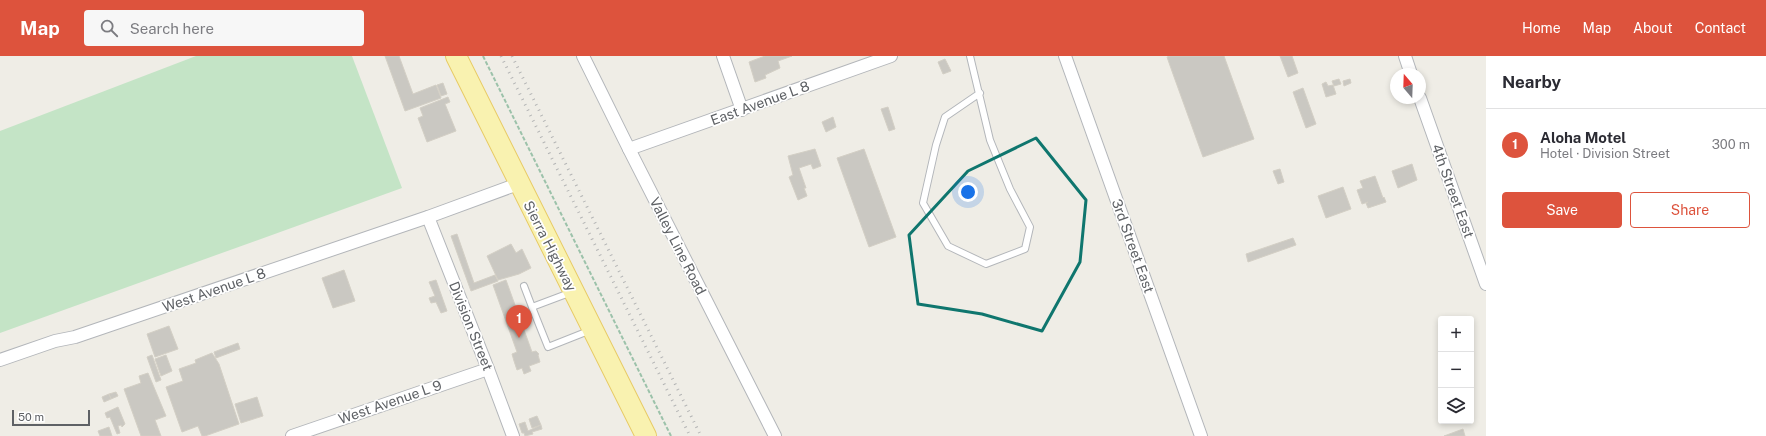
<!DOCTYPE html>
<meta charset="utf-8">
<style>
:root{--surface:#fff;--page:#f7f7f7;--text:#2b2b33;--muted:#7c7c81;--line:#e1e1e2;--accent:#dd533d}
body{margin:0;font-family:"Public Sans",sans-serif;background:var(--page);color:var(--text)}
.controls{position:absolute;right:12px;bottom:12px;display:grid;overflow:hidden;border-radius:4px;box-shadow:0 2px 6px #0003}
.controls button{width:36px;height:36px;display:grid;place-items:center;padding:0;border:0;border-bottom:1px solid var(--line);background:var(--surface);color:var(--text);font:20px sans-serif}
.compass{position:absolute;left:1390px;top:12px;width:36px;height:36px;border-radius:50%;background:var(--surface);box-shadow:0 2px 6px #0003;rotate:341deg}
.scale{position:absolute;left:12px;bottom:10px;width:78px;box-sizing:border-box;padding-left:4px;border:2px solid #5e6165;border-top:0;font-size:11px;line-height:14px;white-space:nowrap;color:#5e6165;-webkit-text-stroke:3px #fff;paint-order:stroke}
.you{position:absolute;left:968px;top:136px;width:14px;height:14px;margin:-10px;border:3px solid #fff;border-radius:50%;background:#1a73e8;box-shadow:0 0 0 6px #1a73e833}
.badge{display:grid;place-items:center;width:26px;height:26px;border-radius:50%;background:var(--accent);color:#fff;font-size:13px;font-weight:700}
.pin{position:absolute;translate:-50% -33px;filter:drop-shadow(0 1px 2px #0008)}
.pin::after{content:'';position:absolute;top:21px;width:14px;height:12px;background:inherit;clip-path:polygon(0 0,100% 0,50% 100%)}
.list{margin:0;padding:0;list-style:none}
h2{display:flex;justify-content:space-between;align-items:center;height:52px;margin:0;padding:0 16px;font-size:17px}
h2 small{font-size:13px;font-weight:400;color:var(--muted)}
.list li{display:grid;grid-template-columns:26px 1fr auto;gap:12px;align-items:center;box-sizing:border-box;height:72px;padding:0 16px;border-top:1px solid var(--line)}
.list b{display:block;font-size:15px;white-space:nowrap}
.list p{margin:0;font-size:13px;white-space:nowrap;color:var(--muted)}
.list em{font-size:13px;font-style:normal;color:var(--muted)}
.actions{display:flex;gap:8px;padding:12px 16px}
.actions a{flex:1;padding:9px 0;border:1px solid var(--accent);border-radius:4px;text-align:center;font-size:14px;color:var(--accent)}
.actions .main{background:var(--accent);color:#fff}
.icon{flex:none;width:22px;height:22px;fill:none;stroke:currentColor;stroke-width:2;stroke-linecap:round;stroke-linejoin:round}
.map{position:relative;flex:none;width:1486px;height:380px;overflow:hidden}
header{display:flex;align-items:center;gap:24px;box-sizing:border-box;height:56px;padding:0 20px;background:var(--accent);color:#fff}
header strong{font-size:19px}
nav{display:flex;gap:22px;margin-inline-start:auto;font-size:14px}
.search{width:280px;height:36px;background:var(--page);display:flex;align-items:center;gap:10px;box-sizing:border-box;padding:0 14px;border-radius:4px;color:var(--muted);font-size:15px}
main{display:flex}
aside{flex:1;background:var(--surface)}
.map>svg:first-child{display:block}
.green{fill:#c4e4c6}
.building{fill:#cac8c2;stroke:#d3cfc5}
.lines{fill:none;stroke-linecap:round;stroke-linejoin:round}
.lane-casing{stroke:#b3b6ba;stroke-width:8}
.street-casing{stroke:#b3b6ba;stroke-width:14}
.primary-casing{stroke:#e8cb66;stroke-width:22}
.path{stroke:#9cc2aa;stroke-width:2;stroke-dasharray:4 2;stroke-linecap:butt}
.lane{stroke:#fff;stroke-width:6}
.street{stroke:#fff;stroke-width:12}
.primary{stroke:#f9f2b0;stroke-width:20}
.rail{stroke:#b4b5b5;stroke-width:3;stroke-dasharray:1 5;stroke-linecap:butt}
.marked{fill:none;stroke:#0f766e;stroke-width:3;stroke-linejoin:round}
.labels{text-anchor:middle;stroke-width:3.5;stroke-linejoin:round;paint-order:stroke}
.street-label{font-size:14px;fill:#5e6165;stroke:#fff}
</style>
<header>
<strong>Map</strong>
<div class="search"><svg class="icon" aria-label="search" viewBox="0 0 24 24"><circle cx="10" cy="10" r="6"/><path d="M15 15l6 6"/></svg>Search here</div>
<nav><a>Home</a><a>Map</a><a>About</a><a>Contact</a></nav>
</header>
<main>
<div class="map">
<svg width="1486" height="380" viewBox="0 0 1486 380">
<rect width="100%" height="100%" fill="#efede6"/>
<path class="green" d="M196,0H352L402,132L0,277V75Z"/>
<g class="building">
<path d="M385,0H399L413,38L436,29L441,42L405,55Z"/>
<path d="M765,0H792L778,5L780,12L765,19L766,22L755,26L749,6Z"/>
<path d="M1170,0H1224L1254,83L1203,101L1173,18L1167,1Z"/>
<path d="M1280,0H1292L1298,17L1288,21Z"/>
<path d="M945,3L951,15L943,18L938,6Z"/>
<path d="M1339,23L1341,28L1334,30L1332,25Z"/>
<path d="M1350,23L1351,27L1344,30L1343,25Z"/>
<path d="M1326,26L1328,30L1333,29L1336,38L1326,41L1322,28Z"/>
<path d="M443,27L447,38L441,40L437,29Z"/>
<path d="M1303,32L1316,68L1306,72L1293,36Z"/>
<path d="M448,41L450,46L445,48L456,75L427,86L418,62L423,60L420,52Z"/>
<path d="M888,51L895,73L889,75L881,53Z"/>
<path d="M833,61L836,71L826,76L822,66Z"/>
<path d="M815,93L821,110L813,113L811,108L799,112L806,132H804L807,140L798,144L789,121L793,119L788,100Z"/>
<path d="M864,93L896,181L869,191L837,102Z"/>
<path d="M1412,108L1417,124L1398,132L1392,115Z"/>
<path d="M1280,113L1284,126L1278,128L1273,115Z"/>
<path d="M1375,120L1383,142L1384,141L1386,146L1368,152L1366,147L1368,146L1362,148L1357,134L1363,132L1360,125Z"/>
<path d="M1343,131L1351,153L1326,162L1318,140Z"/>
<path d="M457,178L474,227L495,219L498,225L471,235L451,180Z"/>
<path d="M1293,182L1296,189L1248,206L1246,198Z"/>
<path d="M511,188L516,197L522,193L531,212L519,218L498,224L487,200Z"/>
<path d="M344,214L355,245L333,252L322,222Z"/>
<path d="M436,224L447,255L441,257L436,246L431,247L429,242L435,240L429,226Z"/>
<path d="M506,224L532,296L536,295L539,298L538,299L540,306L529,310L531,315L524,318L522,312L517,314L514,305L512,298L517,296L493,229Z"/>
<path d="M169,270L178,293L155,301L147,278Z"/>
<path d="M238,287L240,293L216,302L214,296Z"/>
<path d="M212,297L219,308L239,368L205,380H202L198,370L182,376L166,331L183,325L179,313L196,307L195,304Z"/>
<path d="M152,299L161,324L156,326L147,301Z"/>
<path d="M166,299L172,315L161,320L155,303Z"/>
<path d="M148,317L166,360L155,364L161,380H141L124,333L141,327L139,320Z"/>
<path d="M116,336L118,340L111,343L109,338Z"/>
<path d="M109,338L111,343L104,346L102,341Z"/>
<path d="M257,341L263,360L241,367L235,348Z"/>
<path d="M118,351L125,368L122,371L121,369L118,370L120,377L117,378L110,361L107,362L105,357Z"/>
<path d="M537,360L541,369L532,372L529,363Z"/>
<path d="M525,366L528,375L541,369L542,373L532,376L533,378L525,380L524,377H522L519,368Z"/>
<path d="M109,371L112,380H100L98,375Z"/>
<path d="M1463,373L1465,380H1444Z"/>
</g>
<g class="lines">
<defs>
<g id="lane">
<path d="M970,0L990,84L1010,133L1030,171L1025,193L986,208L948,190L923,147L936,89L945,61L980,37"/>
<path d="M524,230L532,251"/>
<path d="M572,236L532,251L548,291L591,274"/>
</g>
<g id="street">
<path d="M583,0L629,93L775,380"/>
<path d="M723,0L742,54"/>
<path d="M1065,0L1201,380"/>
<path d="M1405,0L1411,18"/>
<path d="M1420,42L1486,228"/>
<path d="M629,93L891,0"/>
<path d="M428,161L488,313L513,380"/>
<path d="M0,304L55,285L75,281L428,161L518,128"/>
<path d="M292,380L488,313"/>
</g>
<path id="primary" d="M456,0L646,380"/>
</defs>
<use href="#lane" class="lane-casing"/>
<use href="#street" class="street-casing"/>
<use href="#primary" class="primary-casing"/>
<path class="path" d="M483,0L671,380"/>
<use href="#lane" class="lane"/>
<use href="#street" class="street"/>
<use href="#primary" class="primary"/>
<g class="rail">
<path d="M501,0L690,380"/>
<path d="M512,0L701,380"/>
</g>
</g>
<path class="marked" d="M1036,82L1086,144L1080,206L1042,275L982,258L918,248L909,179L968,115Z"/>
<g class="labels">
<g class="street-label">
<text transform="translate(760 47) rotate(-20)" y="5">East Avenue L 8</text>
<text transform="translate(1453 135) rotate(70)" y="5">4th Street East</text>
<text transform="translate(550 190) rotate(63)" y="5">Sierra Highway</text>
<text transform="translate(678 190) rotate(63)" y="5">Valley Line Road</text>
<text transform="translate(1133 190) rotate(70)" y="5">3rd Street East</text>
<text transform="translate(214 234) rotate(-19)" y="5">West Avenue L 8</text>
<text transform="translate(471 270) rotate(68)" y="5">Division Street</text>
<text transform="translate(390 346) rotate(-19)" y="5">West Avenue L 9</text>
</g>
</g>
</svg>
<div class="controls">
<button>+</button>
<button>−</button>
<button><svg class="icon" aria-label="layers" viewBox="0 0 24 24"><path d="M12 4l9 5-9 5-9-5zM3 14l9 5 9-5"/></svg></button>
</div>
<svg class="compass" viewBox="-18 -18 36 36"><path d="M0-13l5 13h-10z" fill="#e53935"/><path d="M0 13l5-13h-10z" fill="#7c7c81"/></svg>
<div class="scale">50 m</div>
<div class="you"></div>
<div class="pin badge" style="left:519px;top:282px">1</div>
</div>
<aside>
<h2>Nearby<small></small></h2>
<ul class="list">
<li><span class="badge">1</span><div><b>Aloha Motel</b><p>Hotel · Division Street</p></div><em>300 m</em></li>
</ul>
<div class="actions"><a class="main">Save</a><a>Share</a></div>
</aside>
</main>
